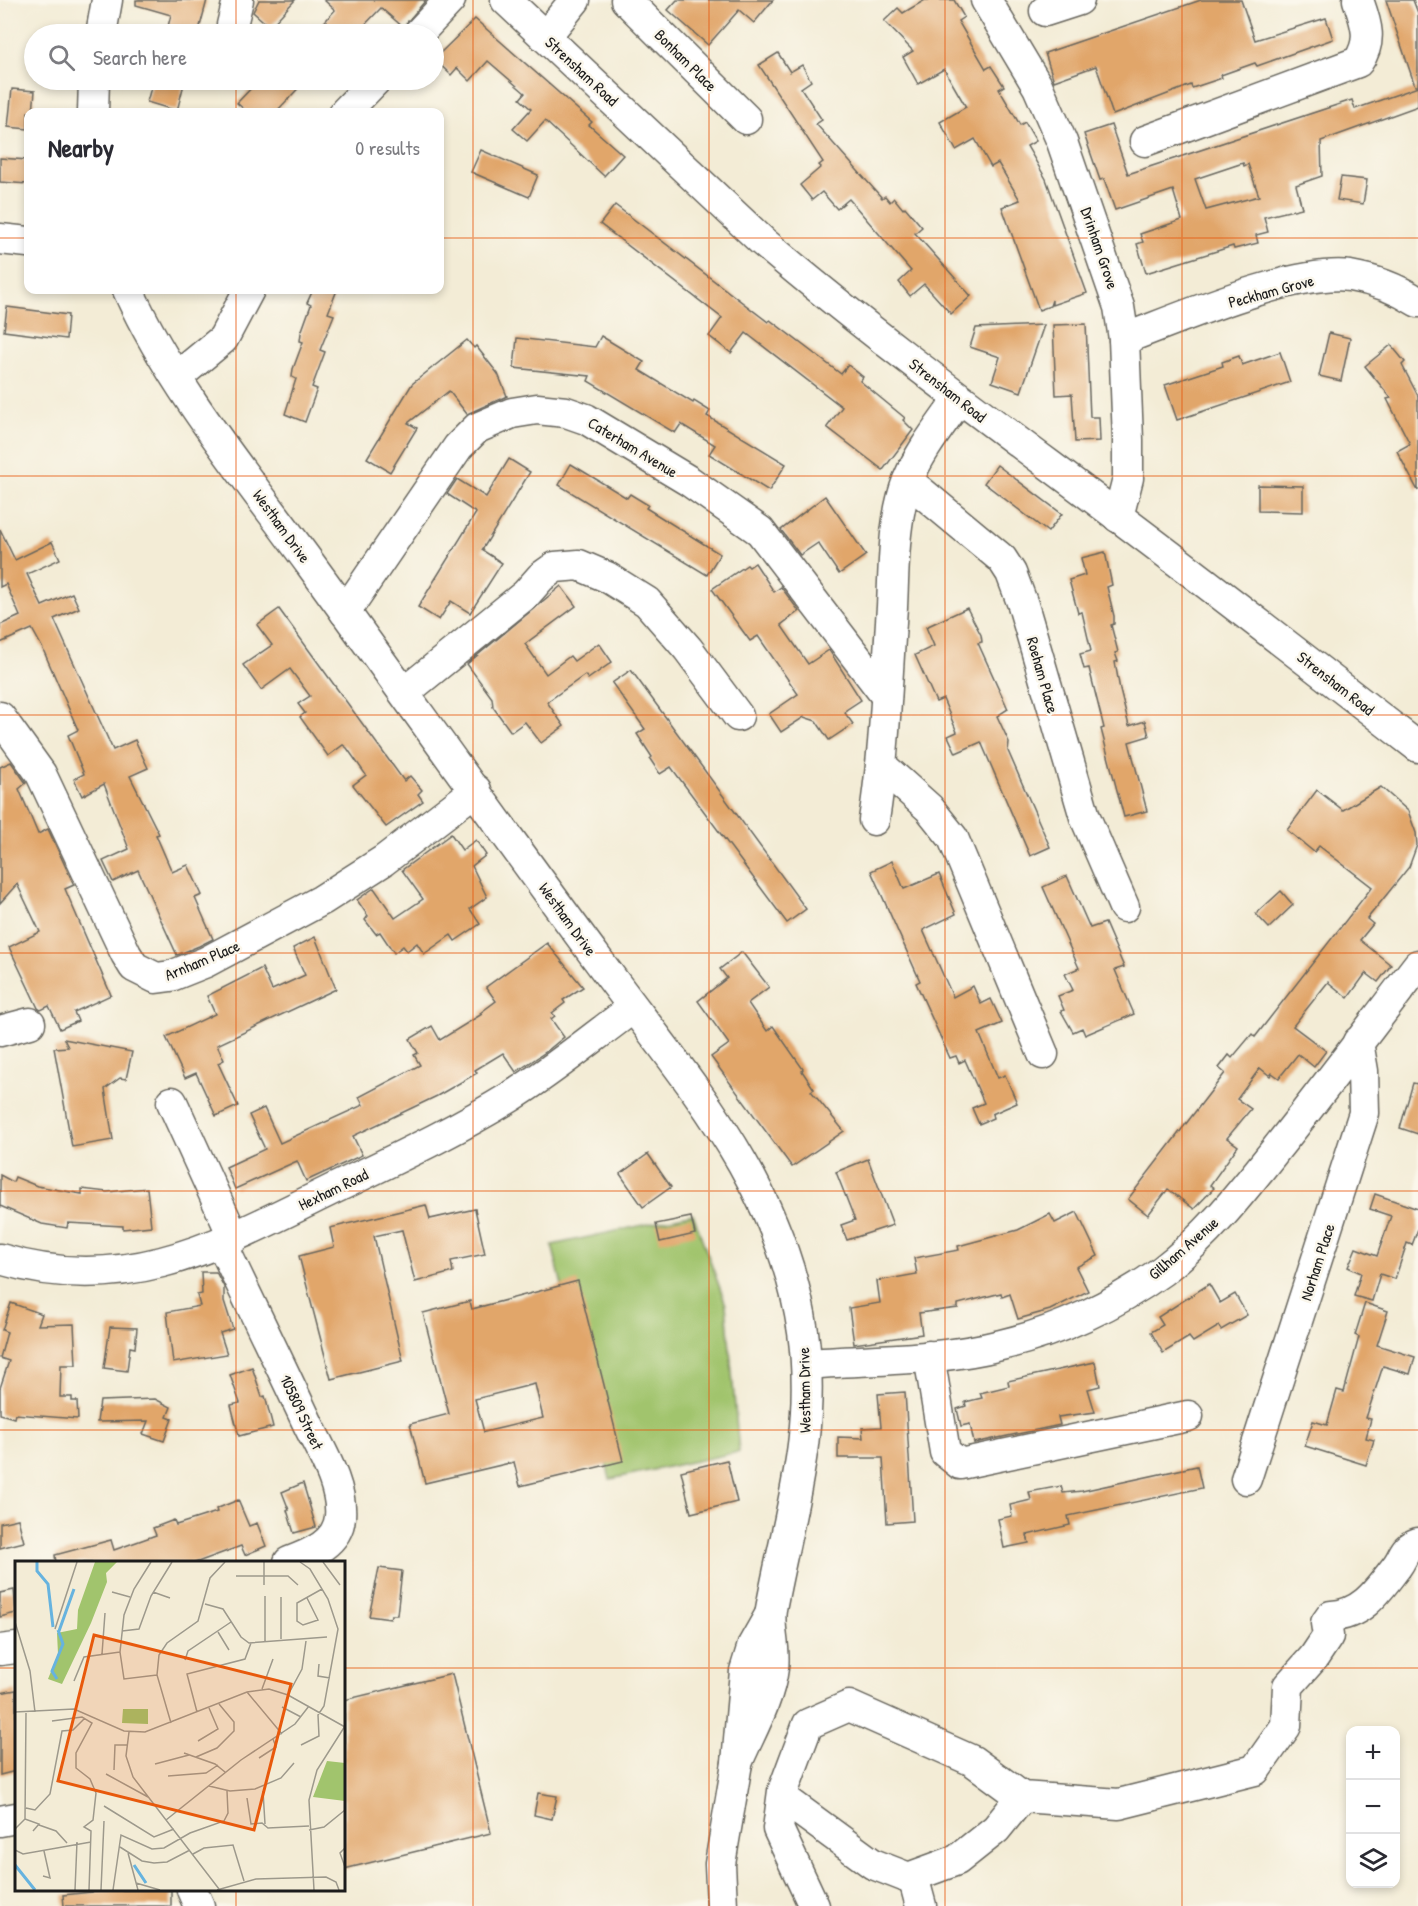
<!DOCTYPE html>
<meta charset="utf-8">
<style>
:root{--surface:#fff;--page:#f2f2f3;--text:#2b2b33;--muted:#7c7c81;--line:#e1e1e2}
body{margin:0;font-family:"Patrick Hand",sans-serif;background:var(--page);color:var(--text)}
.controls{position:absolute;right:18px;bottom:18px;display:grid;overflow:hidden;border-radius:12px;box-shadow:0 3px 9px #0003}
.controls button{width:54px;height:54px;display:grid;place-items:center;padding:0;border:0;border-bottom:2px solid var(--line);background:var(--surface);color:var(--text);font:30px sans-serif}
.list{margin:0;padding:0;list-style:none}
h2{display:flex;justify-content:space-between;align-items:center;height:78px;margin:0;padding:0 24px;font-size:26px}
h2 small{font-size:20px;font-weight:400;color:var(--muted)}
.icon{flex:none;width:33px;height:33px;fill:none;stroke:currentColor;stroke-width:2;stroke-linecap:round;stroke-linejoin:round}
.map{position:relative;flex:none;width:1418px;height:1906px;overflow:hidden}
.search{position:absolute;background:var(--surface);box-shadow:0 3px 9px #0003;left:24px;top:24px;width:420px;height:66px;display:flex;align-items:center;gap:15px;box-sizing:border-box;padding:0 21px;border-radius:33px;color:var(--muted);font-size:22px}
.panel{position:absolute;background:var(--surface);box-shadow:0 3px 9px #0003;left:24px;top:108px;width:420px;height:186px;border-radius:12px}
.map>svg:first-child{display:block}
.green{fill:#a1c46d;stroke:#5e7044;stroke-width:1.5}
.building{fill:#e1a66b;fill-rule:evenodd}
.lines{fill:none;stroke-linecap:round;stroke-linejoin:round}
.minor-casing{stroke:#67655d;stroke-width:33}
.minor{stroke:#fff;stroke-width:30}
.grid{fill:none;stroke:#e8590c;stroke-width:1.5;stroke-opacity:0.55}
.labels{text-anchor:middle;stroke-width:5;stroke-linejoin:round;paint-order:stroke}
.street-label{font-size:16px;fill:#1c1c1c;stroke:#fbf7ec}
.inset-river{fill:none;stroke:#66b3df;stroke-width:3}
.inset-road{fill:none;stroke:#9d998c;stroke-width:1.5}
.view{fill:#e8590c;fill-opacity:0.15;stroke:#e8590c;stroke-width:3}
.inset-edge{fill:none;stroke:#1c1c1c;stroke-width:3}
</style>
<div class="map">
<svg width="1418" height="1906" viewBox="0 0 1418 1906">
<rect width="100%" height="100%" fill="#fbf7ec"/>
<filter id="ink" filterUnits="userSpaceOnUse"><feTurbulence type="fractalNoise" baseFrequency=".0167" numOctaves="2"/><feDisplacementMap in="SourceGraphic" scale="12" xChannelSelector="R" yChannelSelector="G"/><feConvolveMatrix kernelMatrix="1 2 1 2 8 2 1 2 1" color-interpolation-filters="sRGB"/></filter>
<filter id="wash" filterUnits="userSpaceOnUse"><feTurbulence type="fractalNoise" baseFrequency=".008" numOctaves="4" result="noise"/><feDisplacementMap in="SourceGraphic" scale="24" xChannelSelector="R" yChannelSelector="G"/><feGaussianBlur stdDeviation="1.35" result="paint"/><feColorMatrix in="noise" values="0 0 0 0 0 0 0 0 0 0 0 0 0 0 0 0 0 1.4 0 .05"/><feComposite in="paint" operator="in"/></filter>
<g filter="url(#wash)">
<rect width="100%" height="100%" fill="#f3ecd6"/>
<path class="green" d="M693,1214L726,1305L739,1452L610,1479L552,1245Z"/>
<g id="blocks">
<g class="building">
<path d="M136,0H207L198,34H166L171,15L136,5Z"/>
<path d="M259,0H295L270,27L253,12Z"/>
<path d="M324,0H426L403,27L381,8L356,34H328L320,27L335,10Z"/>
<path d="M677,0H773L754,23L739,10L708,45L668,10Z"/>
<path d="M925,0H954L964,17L958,21L986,69L991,66L1004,86L999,89L1020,125L1025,122L1036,141L1027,146L1046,179L1087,293L1052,305V300L1050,306L1039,310L1002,207L1020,200L998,163L991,167L975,139L956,150L940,122L966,107L944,69L918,84L903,57L913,51L884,21L898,8L903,13Z"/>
<path d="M1201,0H1241L1255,40L1326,18L1333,39L1257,66L1255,63L1221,75L1222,78L1192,88L1191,85L1113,115L1096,66L1054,81L1045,53Z"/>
<path d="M1386,0H1413L1418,13V86H1415Z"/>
<path d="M475,19L592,122L589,125L623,155L604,176L545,121L527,141L513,129L531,109L520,99L525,93L488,61L470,81L457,68L451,75L434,59Z"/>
<path d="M778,53L790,72L802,65L811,81L801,88L822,120L816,124L882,198L885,196L890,202L894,198L903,209L905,207L922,227L915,233L971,296L951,314L924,284L910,296L899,282L911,271L849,199L837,209L822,192L812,200L800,185L821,167L819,165L823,162L759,65Z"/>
<path d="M153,80H185L177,111L147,102Z"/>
<path d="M259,80H306L276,112H247L237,103Z"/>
<path d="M1418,87V106L1321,141L1322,176L1296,185L1302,208L1264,217L1268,232L1256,235L1258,243L1234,249L1233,246L1146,273L1137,244L1143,242L1140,234L1182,220L1173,190L1115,210L1104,179L1100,180L1084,134L1111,125L1128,174L1352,100L1355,109ZM1243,163L1244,166L1248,164L1259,196L1206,210L1195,179Z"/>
<path d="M12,89L35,91L33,112H28V129L8,127Z"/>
<path d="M481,150L538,175L529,197L471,172Z"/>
<path d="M0,158L28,160V184L0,182Z"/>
<path d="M1341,177L1367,180L1363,204L1337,200Z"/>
<path d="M615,205L768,322L770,320L841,374L848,365L863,377L860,381L905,418L903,420L913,430L883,470L827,427L842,407L746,333L731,353L709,336L722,318L600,224Z"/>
<path d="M313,290H337L328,313L334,315L320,350L325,352L312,387L317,389L305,422L285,414L296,379L292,377L293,369L303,342L300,341L301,333L311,305L307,303Z"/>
<path d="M7,307L68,315L66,339L4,331Z"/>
<path d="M1086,324L1090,417H1099L1100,441L1075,442L1072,394L1056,395L1053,325Z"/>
<path d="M1044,325L1021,392L992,382L1000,357L970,347L976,328Z"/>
<path d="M1329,333L1350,338L1341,381L1319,376Z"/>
<path d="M601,336L644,362L639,370L693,403L694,401L710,411L707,416L786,464L769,491L709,454L715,445L681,424L675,433L588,381L590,376L514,368L517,338L595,347Z"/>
<path d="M467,340L474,348L476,346L498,374L507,396L467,414L449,391L408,423L417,428L390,472L367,458L412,384Z"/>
<path d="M1391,345L1405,362L1402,365L1418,396V491L1397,451L1410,444L1387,399L1391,398L1365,366Z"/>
<path d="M1280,352L1290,382L1177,420L1165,385L1223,366L1222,362L1239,356L1242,365Z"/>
<path d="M509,459L530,472L482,550L502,563L470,613L451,601L439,620L418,607L476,513L447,494L457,479L486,497Z"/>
<path d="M571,464L627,498L630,494L648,505L646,508L720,554L707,575L559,485Z"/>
<path d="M997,465L1062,514L1048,532L984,483Z"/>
<path d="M1258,485L1303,486V512L1258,511Z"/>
<path d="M825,496L866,555L839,574L818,543L800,555L781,530Z"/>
<path d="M0,529L15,560L52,542L60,559L27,574L42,606L72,593L79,608L54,619L113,750L135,740L148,768L130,776L159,834L156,835L172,872L188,865L202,895L195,898L213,939L199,946L177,955L138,870L113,882L103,861L129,849L104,784L82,796L74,779L84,774L68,735L78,730L42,647L32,629L0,643V625L20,616L6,584L0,587Z"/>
<path d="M1105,552L1112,585L1107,587L1114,616V624L1111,625L1118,652L1115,653L1118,661L1115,662L1120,690L1129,726L1145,721L1149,736L1129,742L1147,811L1124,817L1101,729L1104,728L1089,668L1084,669L1080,654L1091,651L1082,612L1078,613L1069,580L1085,575L1081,558Z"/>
<path d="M755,563L774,592L781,587L799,611L781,625L808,664L829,650L861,700L846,710L845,713L853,724L829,740L816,721L804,717L781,732L769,714L798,694L758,636L750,641L712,589L747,565L749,567Z"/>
<path d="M561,586L576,606L525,644L546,674L570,656L574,661L599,643L612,662L588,679L585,675L547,702L564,726L541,743L525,722L511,732L493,707L492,698L467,664Z"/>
<path d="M967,608L981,635L982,642L978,643L1008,709L997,716L1009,742L1008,751L1050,847L1030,856L981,742L956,753L948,736L957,732L943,699L936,702L915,655L934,646L926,627Z"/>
<path d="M279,609L404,781L410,776L422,790L418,794L423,801L386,827L353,785L366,775L347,748L343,745L328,756L300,717L305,713L298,704L310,696L290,669L261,690L243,665L272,645L257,625Z"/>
<path d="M631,670L806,909L787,923L671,767L660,774L650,759L652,757L637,734L645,729L612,683Z"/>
<path d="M11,762L26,783L19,789L38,834L48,829L74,885L65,889L111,995L74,1012L78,1021L60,1029L49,1006L41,1010L38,1008L9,947L40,932L17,884L0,903V767Z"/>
<path d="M1381,787L1408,811L1416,833L1417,845L1409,867L1367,919L1373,924L1360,940L1391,965L1378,982L1366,973L1348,998L1328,982L1293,1026L1326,1051L1314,1067L1298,1054L1279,1078L1272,1073L1270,1076L1260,1068L1237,1099L1251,1109L1227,1138L1238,1146L1210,1185L1214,1188L1194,1209L1168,1189L1148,1215L1128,1199L1225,1073L1219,1068L1229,1055L1232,1058L1252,1034L1255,1037L1372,887L1319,846L1314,852L1287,830L1317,790L1343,810Z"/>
<path d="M451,834L462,850L476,840L486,855L472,866L487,897L470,909L480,924L455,941L451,935L424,954L417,943L407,951L403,946L394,953L380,932L376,934L365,920L368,916L357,900L374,888L395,918L423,899L402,870Z"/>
<path d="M892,861L904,889L939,874L956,914L923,930L953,997L973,986L981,1004L991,999L1002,1023L979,1033L998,1078L1005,1075L1017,1103L992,1114L993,1118L979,1124L972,1108L984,1103L965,1060L959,1063L956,1056L950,1058L916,983L920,981L871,871Z"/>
<path d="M1067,876L1090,928L1105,923L1124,967L1115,970L1134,1014L1085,1035L1082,1028L1073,1032L1061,1011L1064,1010L1058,996L1073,990L1065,974L1079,968L1043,887Z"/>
<path d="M1281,891L1293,905L1269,928L1256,914Z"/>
<path d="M315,937L336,989L217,1045L224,1060L218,1063L238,1106L216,1116L196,1073L185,1078L166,1037L215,1014L207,996L262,968L272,990L305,975L293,948Z"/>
<path d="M547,943L583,987L563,1000L565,1003L552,1013L555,1016L551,1019L564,1037L547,1051L516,1072L503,1053L475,1070L477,1073L437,1096L353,1136L362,1155L345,1163L306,1181L297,1161L235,1189L226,1167L265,1149L249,1115L264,1108L280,1143L363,1105L359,1097L420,1065L414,1055L418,1053L410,1039L432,1026L440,1040L482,1014L480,1013L496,1001L486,987Z"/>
<path d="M742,952L769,987L748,1003L767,1031L773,1026L803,1069L802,1071L814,1089L811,1091L844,1131L792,1167L711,1057L729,1044L698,1001L727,978L720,969Z"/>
<path d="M64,1039L132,1052L126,1079L120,1078L105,1089L113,1140L72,1147L54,1048L68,1047Z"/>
<path d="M1413,1083L1418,1084V1134L1400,1128Z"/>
<path d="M648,1154L671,1187L643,1207L620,1174Z"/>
<path d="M868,1159L893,1225L847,1240L841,1225L855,1220L836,1172Z"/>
<path d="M0,1175L13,1182L15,1177L37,1186L82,1194V1189L107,1192L147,1188L151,1226L123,1229V1226L68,1223L67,1228L42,1224L0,1206Z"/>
<path d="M1375,1194L1418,1209V1229L1412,1245L1407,1243L1395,1279L1380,1274L1372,1301L1354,1296L1361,1273L1348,1267L1356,1248L1377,1256L1391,1216L1370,1209Z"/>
<path d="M426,1205L430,1219L475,1209L485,1254L451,1261L453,1272L415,1282L402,1230L374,1236L403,1361L331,1379L299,1256L334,1247L330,1228Z"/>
<path d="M1077,1212L1098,1256L1076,1267L1088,1291L1050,1310L1018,1319L1010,1294L1002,1297L1001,1293L958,1304V1308L919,1313L922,1334L854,1344L849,1308L880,1303L877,1281L917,1274L914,1258L959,1250L958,1246L1018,1230L1050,1214L1055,1223Z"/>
<path d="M691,1217L695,1234L660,1242L656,1224Z"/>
<path d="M201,1272H216L224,1287V1301L233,1329L220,1333L227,1354L173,1363L167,1312L200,1306L197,1295L202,1294Z"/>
<path d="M578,1281L623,1461L520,1486L514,1462L425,1483L410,1424L449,1414L423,1313L470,1301L472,1309ZM535,1384L543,1418L484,1432L475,1399Z"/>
<path d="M1209,1284L1220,1303L1235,1294L1247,1315L1221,1330L1219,1326L1193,1342L1189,1337L1163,1353L1151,1332L1163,1325L1158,1317Z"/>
<path d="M11,1303L42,1314L38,1325L74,1324L76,1365H61L60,1397H72V1401H77L78,1419L15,1414L14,1418L0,1414V1388L9,1361L0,1358L7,1332L2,1330Z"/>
<path d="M1365,1303L1388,1311L1377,1345L1415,1357L1410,1374L1383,1366L1366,1418L1371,1419L1366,1438L1374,1440L1366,1465L1305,1446L1313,1421L1327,1425L1337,1390L1344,1392L1359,1337L1355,1335Z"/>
<path d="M110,1327L137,1328L135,1348L130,1347L127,1371L104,1368Z"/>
<path d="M1095,1362L1100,1386L1088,1389L1095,1412L1058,1417L1060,1425L974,1443L970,1424L961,1426L957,1409L966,1406L965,1402L982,1398L980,1393L1009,1386L1008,1381Z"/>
<path d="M252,1367L262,1397L265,1396L273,1427L239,1436L231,1405L240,1403L230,1375Z"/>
<path d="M905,1392L913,1521L887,1523L883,1458H838V1437L863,1438L862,1428L881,1427L878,1394Z"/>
<path d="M155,1399L171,1407L167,1417L172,1419L164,1441L143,1434L148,1421L97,1422L100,1401Z"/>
<path d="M727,1460L737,1502L691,1513L681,1471Z"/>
<path d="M1197,1466L1202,1488L1068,1516L1070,1525L1027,1535L1029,1543L1004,1548L998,1519L1012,1516L1010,1505L1031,1500L1029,1492L1061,1486L1063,1493L1082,1491Z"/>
<path d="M303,1483L316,1527L294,1533L287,1510H289L282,1492Z"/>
<path d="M238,1500L249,1526L257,1523L266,1546L245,1555L241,1546L195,1563H56L55,1555L111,1540L114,1550L156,1535L153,1528L174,1520L176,1525L217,1512L216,1509Z"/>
<path d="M18,1519L24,1542L0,1548V1523Z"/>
<path d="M379,1568L402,1571L397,1615H391L390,1619L369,1616Z"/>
<path d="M14,1590L16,1613L0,1617V1593Z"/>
<path d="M452,1674L491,1833L344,1869V1700Z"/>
<path d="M16,1690V1771L0,1775V1693Z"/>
<path d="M538,1793L557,1796L552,1819L534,1815Z"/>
<path d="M111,1890H171V1906H64L63,1895Z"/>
</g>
</g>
</g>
<g filter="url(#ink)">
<use href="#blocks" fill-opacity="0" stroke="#67655d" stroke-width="1.5"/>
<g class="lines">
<defs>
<g id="minor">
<path d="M506,0L762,241C877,339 999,427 1120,518C1220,593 1319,670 1418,747"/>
<path d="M626,0L746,119"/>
<path d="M986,0L1038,87L1062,142L1119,307L1124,339L1128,440V478L1118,517"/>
<path d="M1045,11L1079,0"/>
<path d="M232,25L238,0"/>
<path d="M101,34L107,0"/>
<path d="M418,34L450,0"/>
<path d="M545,37L575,0"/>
<path d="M93,112L94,80"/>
<path d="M345,112L376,80"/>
<path d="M1145,141L1358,62C1373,40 1366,23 1358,0"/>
<path d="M0,239L28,242"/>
<path d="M128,290C171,386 249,480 311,565C408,698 503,832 601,964C687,1081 781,1182 803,1332C817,1433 789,1512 771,1609C768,1628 776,1648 773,1668C769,1701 750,1732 737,1763"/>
<path d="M1124,339C1180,318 1293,269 1350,276C1374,280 1398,289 1418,302"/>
<path d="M177,377L223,339L249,290"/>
<path d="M908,481L1002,559L1011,573L1023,605L1085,817L1124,907"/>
<path d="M345,612L458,447L477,428L512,413L537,409L566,412L586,419L689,481L760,531L886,696"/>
<path d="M405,692L526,594L541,577L555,567L579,565L607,577L647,602L688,649L738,716"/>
<path d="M0,717L41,774L126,954L134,967L156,978L171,976L206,962L322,900L383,861L476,790"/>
<path d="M882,766L929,808L953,838L1043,1054"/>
<path d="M874,820C885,750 887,678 892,607C894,566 893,519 908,480C920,451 941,425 959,399"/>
<path d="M0,1031L30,1023"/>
<path d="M172,1102L234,1238"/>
<path d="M222,1244C250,1303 279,1362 307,1422C320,1450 343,1485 340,1517C338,1543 311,1554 289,1562"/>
<path d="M0,1259C128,1297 219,1245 331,1190C393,1160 454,1132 512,1096C554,1070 593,1037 633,1008"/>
<path d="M929,1356L945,1452L960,1464L1188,1416"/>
<path d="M807,1364C871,1359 938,1361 1001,1345C1057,1332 1115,1305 1162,1271C1207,1237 1242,1192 1277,1148C1325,1088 1371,1026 1418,965"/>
<path d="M1246,1479L1364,1113L1363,1071L1358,1042"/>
<path d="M0,1650L16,1648"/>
<path d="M783,1798L873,1864L914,1880L921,1906"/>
<path d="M0,1821L16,1818"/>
<path d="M908,1878L957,1860L996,1829L1022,1797"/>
<path d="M192,1890L199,1906"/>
<path d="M722,1906L720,1864L737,1763L745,1671L753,1645L770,1615"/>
<path d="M814,1906L778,1829L783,1791L808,1724L849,1706L973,1761L1022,1797L1119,1804L1255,1770L1286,1726L1288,1686L1314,1657L1328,1636L1326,1623L1331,1616C1363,1615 1379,1589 1397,1566C1405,1555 1403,1548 1418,1543"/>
</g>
</defs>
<use href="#minor" class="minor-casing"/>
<use href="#minor" class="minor"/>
</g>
</g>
<path class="grid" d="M236,0V34M473,0V1906M709,0V1906M945,0V1906M1182,0V1906M236,80V112M0,238H28M440,238H1418M236,290V1562M0,476H1418M0,715H1418M0,953H1418M0,1191H1418M0,1430H1418M0,1668H16M344,1668H1418M236,1890V1906"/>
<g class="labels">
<g class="street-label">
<text transform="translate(686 60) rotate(45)" y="6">Bonham Place</text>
<text transform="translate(582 71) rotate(43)" y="6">Strensham Road</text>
<text transform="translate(1100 248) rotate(71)" y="6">Drinham Grove</text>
<text transform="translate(1271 291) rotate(-15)" y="6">Peckham Grove</text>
<text transform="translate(948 390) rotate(38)" y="6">Strensham Road</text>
<text transform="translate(633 447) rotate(31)" y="6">Caterham Avenue</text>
<text transform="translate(282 526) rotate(54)" y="6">Westham Drive</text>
<text transform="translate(1043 675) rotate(74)" y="6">Roeham Place</text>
<text transform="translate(1336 683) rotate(38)" y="6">Strensham Road</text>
<text transform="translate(568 919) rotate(54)" y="6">Westham Drive</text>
<text transform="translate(202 960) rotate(-23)" y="6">Arnham Place</text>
<text transform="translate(333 1189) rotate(-26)" y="6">Hexham Road</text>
<text transform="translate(1183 1248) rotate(-41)" y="6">Gillham Avenue</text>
<text transform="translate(1317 1262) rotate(-72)" y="6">Norham Place</text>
<text transform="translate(804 1390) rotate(-91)" y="6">Westham Drive</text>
<text transform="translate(302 1412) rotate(65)" y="6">105809 Street</text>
</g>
</g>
<g transform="translate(15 1561)">
<rect width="330" height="330" fill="#f3ecd6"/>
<path d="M80,1H102L91,12L92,21L76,62L47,123L33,118L43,93L42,72L62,68L63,49ZM108,148H133V163L107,162ZM312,200L330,202V240L298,236Z" fill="#a1c46d"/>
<path class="inset-river" d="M22,1V10L33,23L38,66M44,70L59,28M42,118L37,110L48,83L43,69M0,304L20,329M119,304L131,322"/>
<path class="inset-road" d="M136,1L119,28L109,54L105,91L109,118L142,114M249,1V24M285,1L295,8L313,38L323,68L309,145L303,154L304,175L286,184M308,1L325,24M221,15H273L283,24M97,31L115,36M138,31L155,37M250,35V81M266,36V78M292,37L303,59L288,64L282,60V42L307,28M190,43L208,48L226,76L234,82L312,76M0,61L15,110L20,151M40,68L62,1M107,70L124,68L136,35L157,1M203,71L214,89M87,93L90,52M170,99L173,90L216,61M304,103L303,115L315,117M59,120L69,96L105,91M247,128L258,98M232,131L267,173M273,134L287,108L291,80M267,146L286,156M0,151L59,148L109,170L130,171L232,131L254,128L273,134L330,166M182,151L172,113L230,98L236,82M37,160L67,156L77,162L61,192V207L75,218L81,232L78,259L69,266L76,270L74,329M156,162L142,114L144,94L152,82L183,60L195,17L210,1M114,171L111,195L118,216L204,328M183,180L203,168L194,147M169,192L200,203L210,211M181,196L202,187L219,170V161L204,143M244,197L261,186L258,178M140,203L174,194M99,209L100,184H112M91,213L133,236M153,215L191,212L203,204M194,225L215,230L240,228L266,217L279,202M248,230L250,263M232,237L236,263L247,262L253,267L294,265M89,245L139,276L159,268M11,247L20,249L35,233L47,170L58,169L70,157M10,258L24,263L18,270M151,259L226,199L280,163L294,145M24,264L41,270L52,282M0,268L10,258L11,152M294,269L309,266L330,249M105,286L127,300L139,302L152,301L175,289M330,287L325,292L330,306M0,289L8,293L76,281M113,292L123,329M178,293L189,287L218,284L229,320M28,315L35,317L29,290M121,322L145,329M60,329L62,281M86,329L89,260M98,329L106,274L137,288L149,287L175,272L209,260L213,252L212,230M202,329L241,318L311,316L321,321L324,329M299,329L294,239L302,209L330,165"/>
<path class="view" d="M79,74L276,123L239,269L43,220Z"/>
<rect width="330" height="330" class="inset-edge"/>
</g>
</svg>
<div class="controls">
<button>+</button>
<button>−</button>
<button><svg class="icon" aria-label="layers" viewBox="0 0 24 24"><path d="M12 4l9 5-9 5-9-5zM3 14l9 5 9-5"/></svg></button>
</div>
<div class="search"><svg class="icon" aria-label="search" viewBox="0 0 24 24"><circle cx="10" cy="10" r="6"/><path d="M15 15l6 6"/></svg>Search here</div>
<section class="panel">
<h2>Nearby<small>0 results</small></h2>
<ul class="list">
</ul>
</section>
</div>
